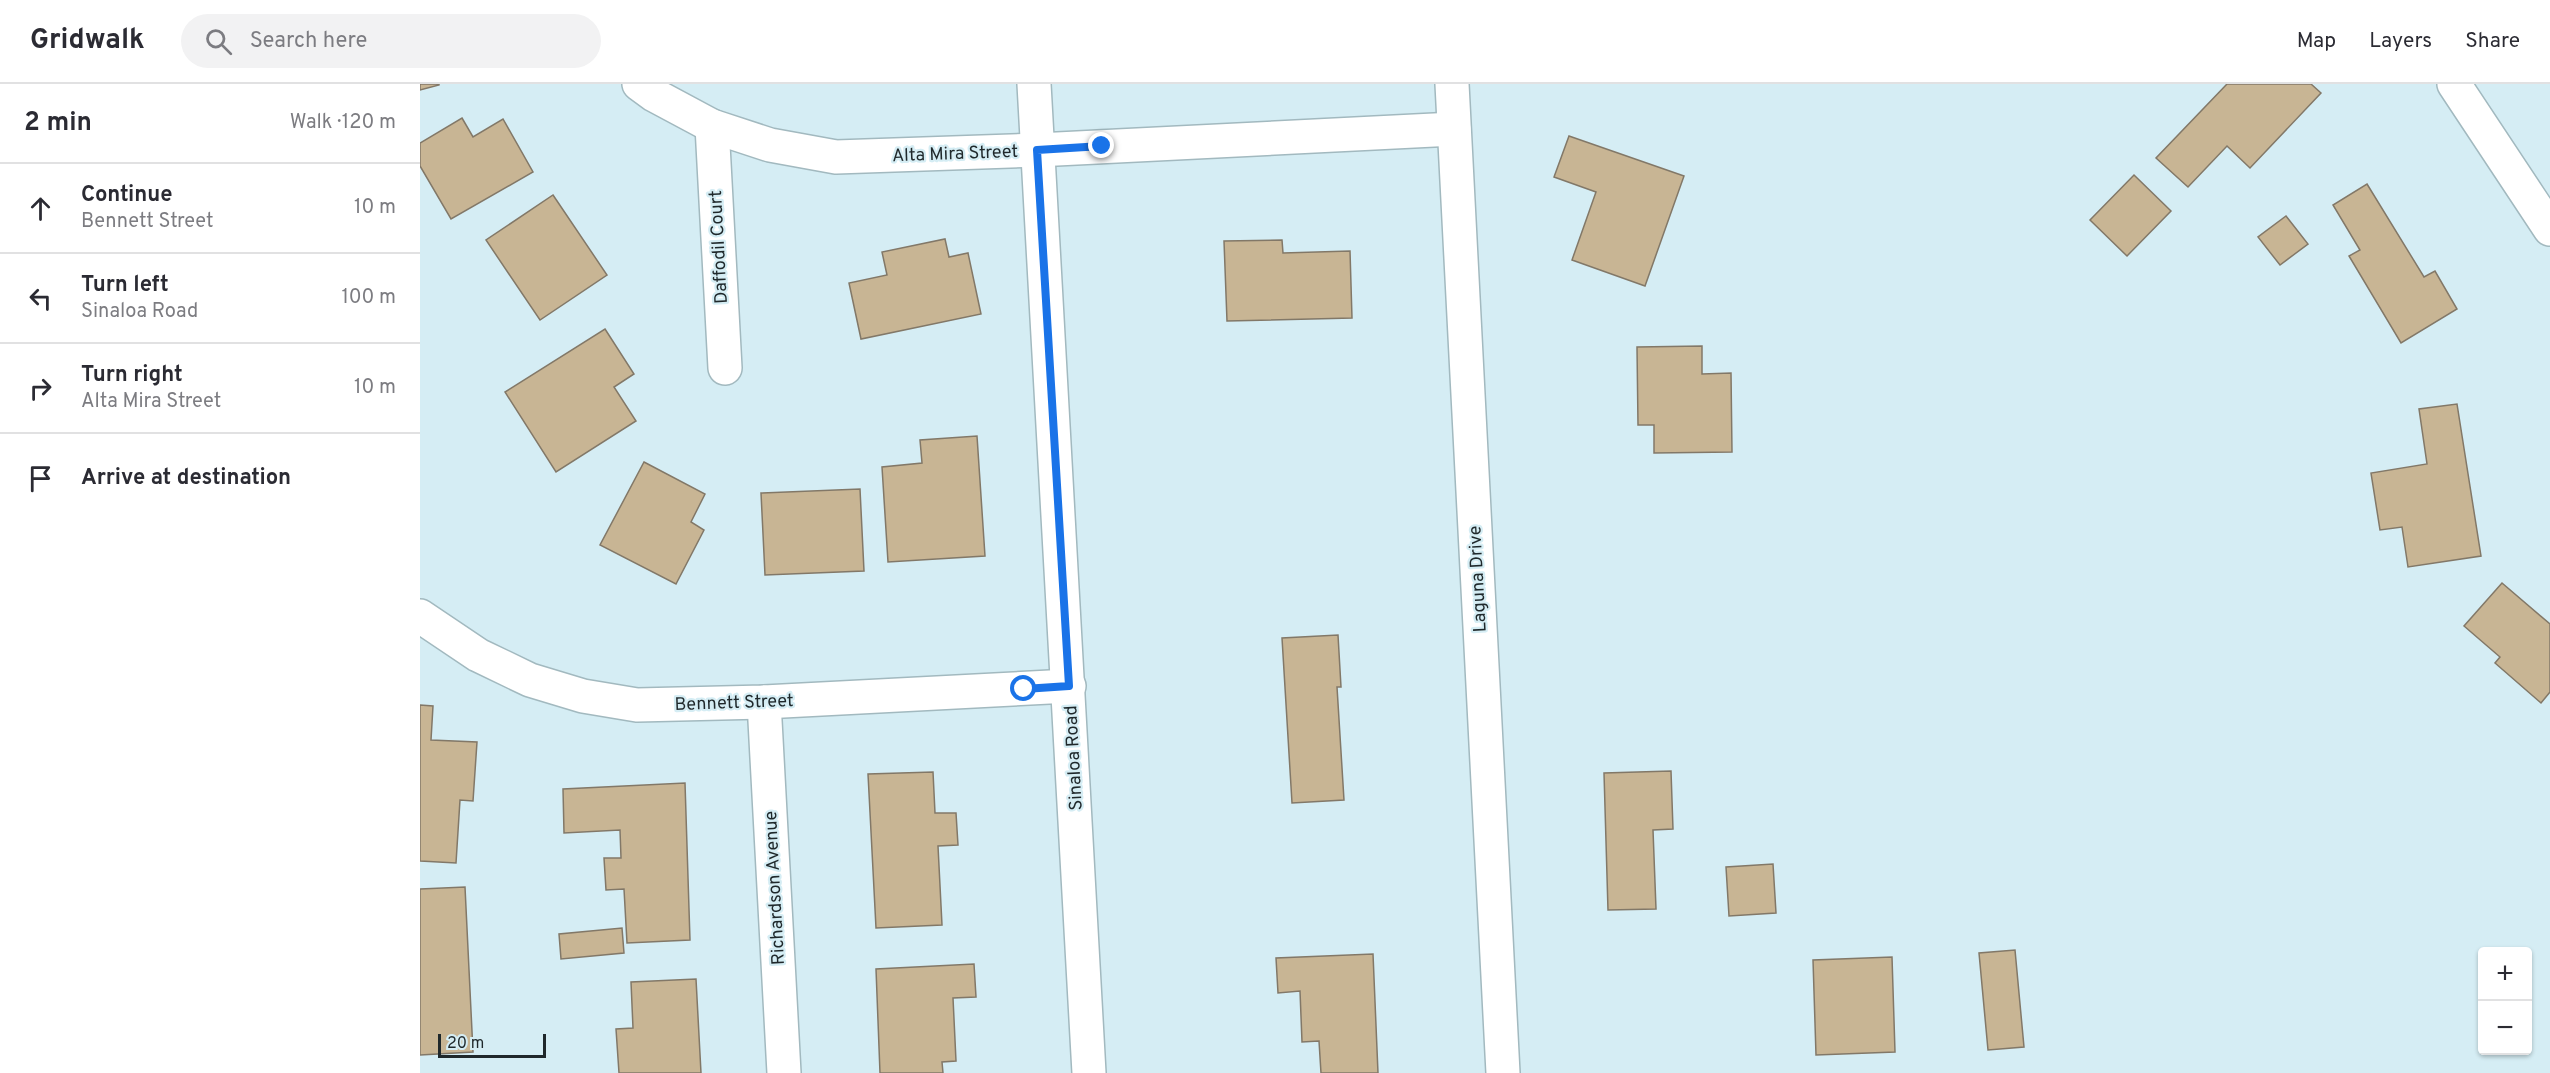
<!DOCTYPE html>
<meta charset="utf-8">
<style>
:root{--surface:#fff;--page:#f2f2f3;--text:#2b2b33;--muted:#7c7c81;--line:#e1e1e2}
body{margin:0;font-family:Overpass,sans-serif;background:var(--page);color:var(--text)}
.controls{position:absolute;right:18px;bottom:18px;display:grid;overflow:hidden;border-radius:6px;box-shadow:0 2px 4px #0004}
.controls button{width:54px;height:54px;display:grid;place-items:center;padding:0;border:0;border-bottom:2px solid var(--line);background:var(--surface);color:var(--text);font:30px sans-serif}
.scale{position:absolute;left:18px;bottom:15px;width:108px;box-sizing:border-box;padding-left:6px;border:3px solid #1f282b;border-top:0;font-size:16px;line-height:21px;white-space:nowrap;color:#1f282b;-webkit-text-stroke:4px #d5edf4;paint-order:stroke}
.stop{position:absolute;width:18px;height:18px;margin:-14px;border:4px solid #1a73e8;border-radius:50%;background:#fff}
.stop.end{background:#1a73e8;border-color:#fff;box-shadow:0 2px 6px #0008}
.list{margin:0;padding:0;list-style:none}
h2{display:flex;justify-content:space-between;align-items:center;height:78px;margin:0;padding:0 24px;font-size:26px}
h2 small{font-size:20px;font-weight:400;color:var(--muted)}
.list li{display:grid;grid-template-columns:39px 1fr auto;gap:18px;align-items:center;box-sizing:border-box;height:90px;padding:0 24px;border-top:2px solid var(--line)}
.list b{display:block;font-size:22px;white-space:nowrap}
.list p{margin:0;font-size:20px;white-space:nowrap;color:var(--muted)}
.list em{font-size:20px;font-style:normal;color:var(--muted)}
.icon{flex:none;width:33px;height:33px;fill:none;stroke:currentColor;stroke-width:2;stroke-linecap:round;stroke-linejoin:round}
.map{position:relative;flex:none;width:2130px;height:989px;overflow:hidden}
header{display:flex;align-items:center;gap:36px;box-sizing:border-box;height:84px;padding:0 30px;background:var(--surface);border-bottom:2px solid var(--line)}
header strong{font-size:28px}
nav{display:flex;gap:33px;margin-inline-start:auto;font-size:21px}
.search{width:420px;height:54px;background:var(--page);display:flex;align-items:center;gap:15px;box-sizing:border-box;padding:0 21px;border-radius:33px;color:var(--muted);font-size:22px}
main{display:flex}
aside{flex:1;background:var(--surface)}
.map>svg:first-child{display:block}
.building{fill:#c8b594;stroke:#827868;stroke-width:1.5}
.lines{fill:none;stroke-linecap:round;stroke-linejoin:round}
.minor-casing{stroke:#a2b9bf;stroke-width:36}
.tertiary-casing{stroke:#a2b9bf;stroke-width:36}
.minor{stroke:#fff;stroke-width:33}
.tertiary{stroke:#fff;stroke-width:33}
.route{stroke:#1a73e8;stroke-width:8}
.labels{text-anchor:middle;stroke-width:4.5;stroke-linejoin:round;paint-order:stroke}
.street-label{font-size:18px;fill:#1f282b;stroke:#d5edf4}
</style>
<header>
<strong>Gridwalk</strong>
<div class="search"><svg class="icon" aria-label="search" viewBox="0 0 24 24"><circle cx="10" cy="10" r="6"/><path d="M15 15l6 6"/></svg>Search here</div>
<nav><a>Map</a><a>Layers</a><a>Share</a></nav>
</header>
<main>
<aside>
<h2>2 min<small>Walk · 120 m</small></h2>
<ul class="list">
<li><svg class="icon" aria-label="ahead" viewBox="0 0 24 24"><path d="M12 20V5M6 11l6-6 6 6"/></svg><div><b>Continue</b><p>Bennett Street</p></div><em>10 m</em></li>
<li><svg class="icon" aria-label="left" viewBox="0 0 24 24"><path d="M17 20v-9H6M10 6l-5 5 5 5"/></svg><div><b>Turn left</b><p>Sinaloa Road</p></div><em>100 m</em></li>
<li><svg class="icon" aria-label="right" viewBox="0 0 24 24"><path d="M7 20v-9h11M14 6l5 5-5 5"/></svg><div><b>Turn right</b><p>Alta Mira Street</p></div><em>10 m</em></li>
<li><svg class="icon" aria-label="arrive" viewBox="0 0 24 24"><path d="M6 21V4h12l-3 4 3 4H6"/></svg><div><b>Arrive at destination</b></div></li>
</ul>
</aside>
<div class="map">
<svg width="2130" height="989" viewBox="0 0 2130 989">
<rect width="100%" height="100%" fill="#d5edf4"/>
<g class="building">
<path d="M0,0H19V1L0,6Z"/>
<path d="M1807,0H1891L1901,9L1830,84L1807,62L1768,103L1736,74Z"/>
<path d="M42,34L53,53L83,35L113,88L31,135L0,82V59Z"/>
<path d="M1149,52L1264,92L1225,202L1152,176L1176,108L1134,93Z"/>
<path d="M1714,91L1751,127L1707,172L1670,136Z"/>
<path d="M1947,100L2004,193L2015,187L2037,225L1981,259L1929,172L1940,166L1913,121Z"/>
<path d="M133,111L187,191L120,236L66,156Z"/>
<path d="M1866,132L1888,160L1860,181L1838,153Z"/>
<path d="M525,155L529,173L548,169L561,230L441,255L429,199L467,191L462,168Z"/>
<path d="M862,156L863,169L930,167L932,234L807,237L804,157Z"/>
<path d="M185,245L214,290L194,303L216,337L136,388L85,308Z"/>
<path d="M1282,262V290L1311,289L1312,368L1234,369V341H1218L1217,263Z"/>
<path d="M2037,320L2061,472L1988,483L1982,443L1960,446L1951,389L2007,380L1999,325Z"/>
<path d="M557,352L565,472L468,478L462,383L502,379L500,356Z"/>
<path d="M224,378L285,410L271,438L284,446L256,500L180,461Z"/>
<path d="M440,405L444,487L345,491L341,409Z"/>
<path d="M2082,499L2130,540V608L2121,619L2075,579L2080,573L2044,542Z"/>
<path d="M918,551L921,603H917L924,716L872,719L862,554Z"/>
<path d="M0,621L13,622L11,656L57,658L53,717L40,716L36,779L0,777Z"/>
<path d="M1251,687L1253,745L1233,746L1236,825L1188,826L1184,689Z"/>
<path d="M513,688L515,729H536L538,761L518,762L522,841L456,844L448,690Z"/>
<path d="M265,699L270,856L207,859L204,805L186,806L184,774H201L200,746L144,749L143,705Z"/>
<path d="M1353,780L1356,829L1309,832L1306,783Z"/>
<path d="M45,803L53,968L0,971V805Z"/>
<path d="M202,844L204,869L141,875L139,850Z"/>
<path d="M1595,866L1604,963L1568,966L1559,869Z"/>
<path d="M953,870L958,989H901L899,957L882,958L880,907L858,909L856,874Z"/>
<path d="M1472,873L1475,968L1396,971L1393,876Z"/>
<path d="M554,880L556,913L533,914L536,977L522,978L523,989H460L456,885Z"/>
<path d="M276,895L281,989H199L196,945L213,944L211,898Z"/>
</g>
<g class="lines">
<defs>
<g id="minor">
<path d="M219,0L234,11L292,42L350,61L416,73L617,66L1034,45"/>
<path d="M1032,0L1083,989"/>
<path d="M2034,0L2130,145"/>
<path d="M292,42L305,284"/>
<path d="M0,532L58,571L110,596L163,612L217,621L344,618L649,602"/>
<path d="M344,618L364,989"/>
</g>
<path id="tertiary" d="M614,0L669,989"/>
</defs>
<use href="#minor" class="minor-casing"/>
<use href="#tertiary" class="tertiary-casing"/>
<use href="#minor" class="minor"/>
<use href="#tertiary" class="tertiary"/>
</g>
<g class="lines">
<path class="route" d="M604,605L649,602L617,66L682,62"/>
</g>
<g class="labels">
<g class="street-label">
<text transform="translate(535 69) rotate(-2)" y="6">Alta Mira Street</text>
<text transform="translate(298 163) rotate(-93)" y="6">Daffodil Court</text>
<text transform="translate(1057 495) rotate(-93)" y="6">Laguna Drive</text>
<text transform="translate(314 618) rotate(-2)" y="6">Bennett Street</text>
<text transform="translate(653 674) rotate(-93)" y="6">Sinaloa Road</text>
<text transform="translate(354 804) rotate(-93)" y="6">Richardson Avenue</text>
</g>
</g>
</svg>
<div class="controls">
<button>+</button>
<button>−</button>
</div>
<div class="scale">20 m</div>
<div class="stop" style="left:604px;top:605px"></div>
<div class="stop end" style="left:682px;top:62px"></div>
</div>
</main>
